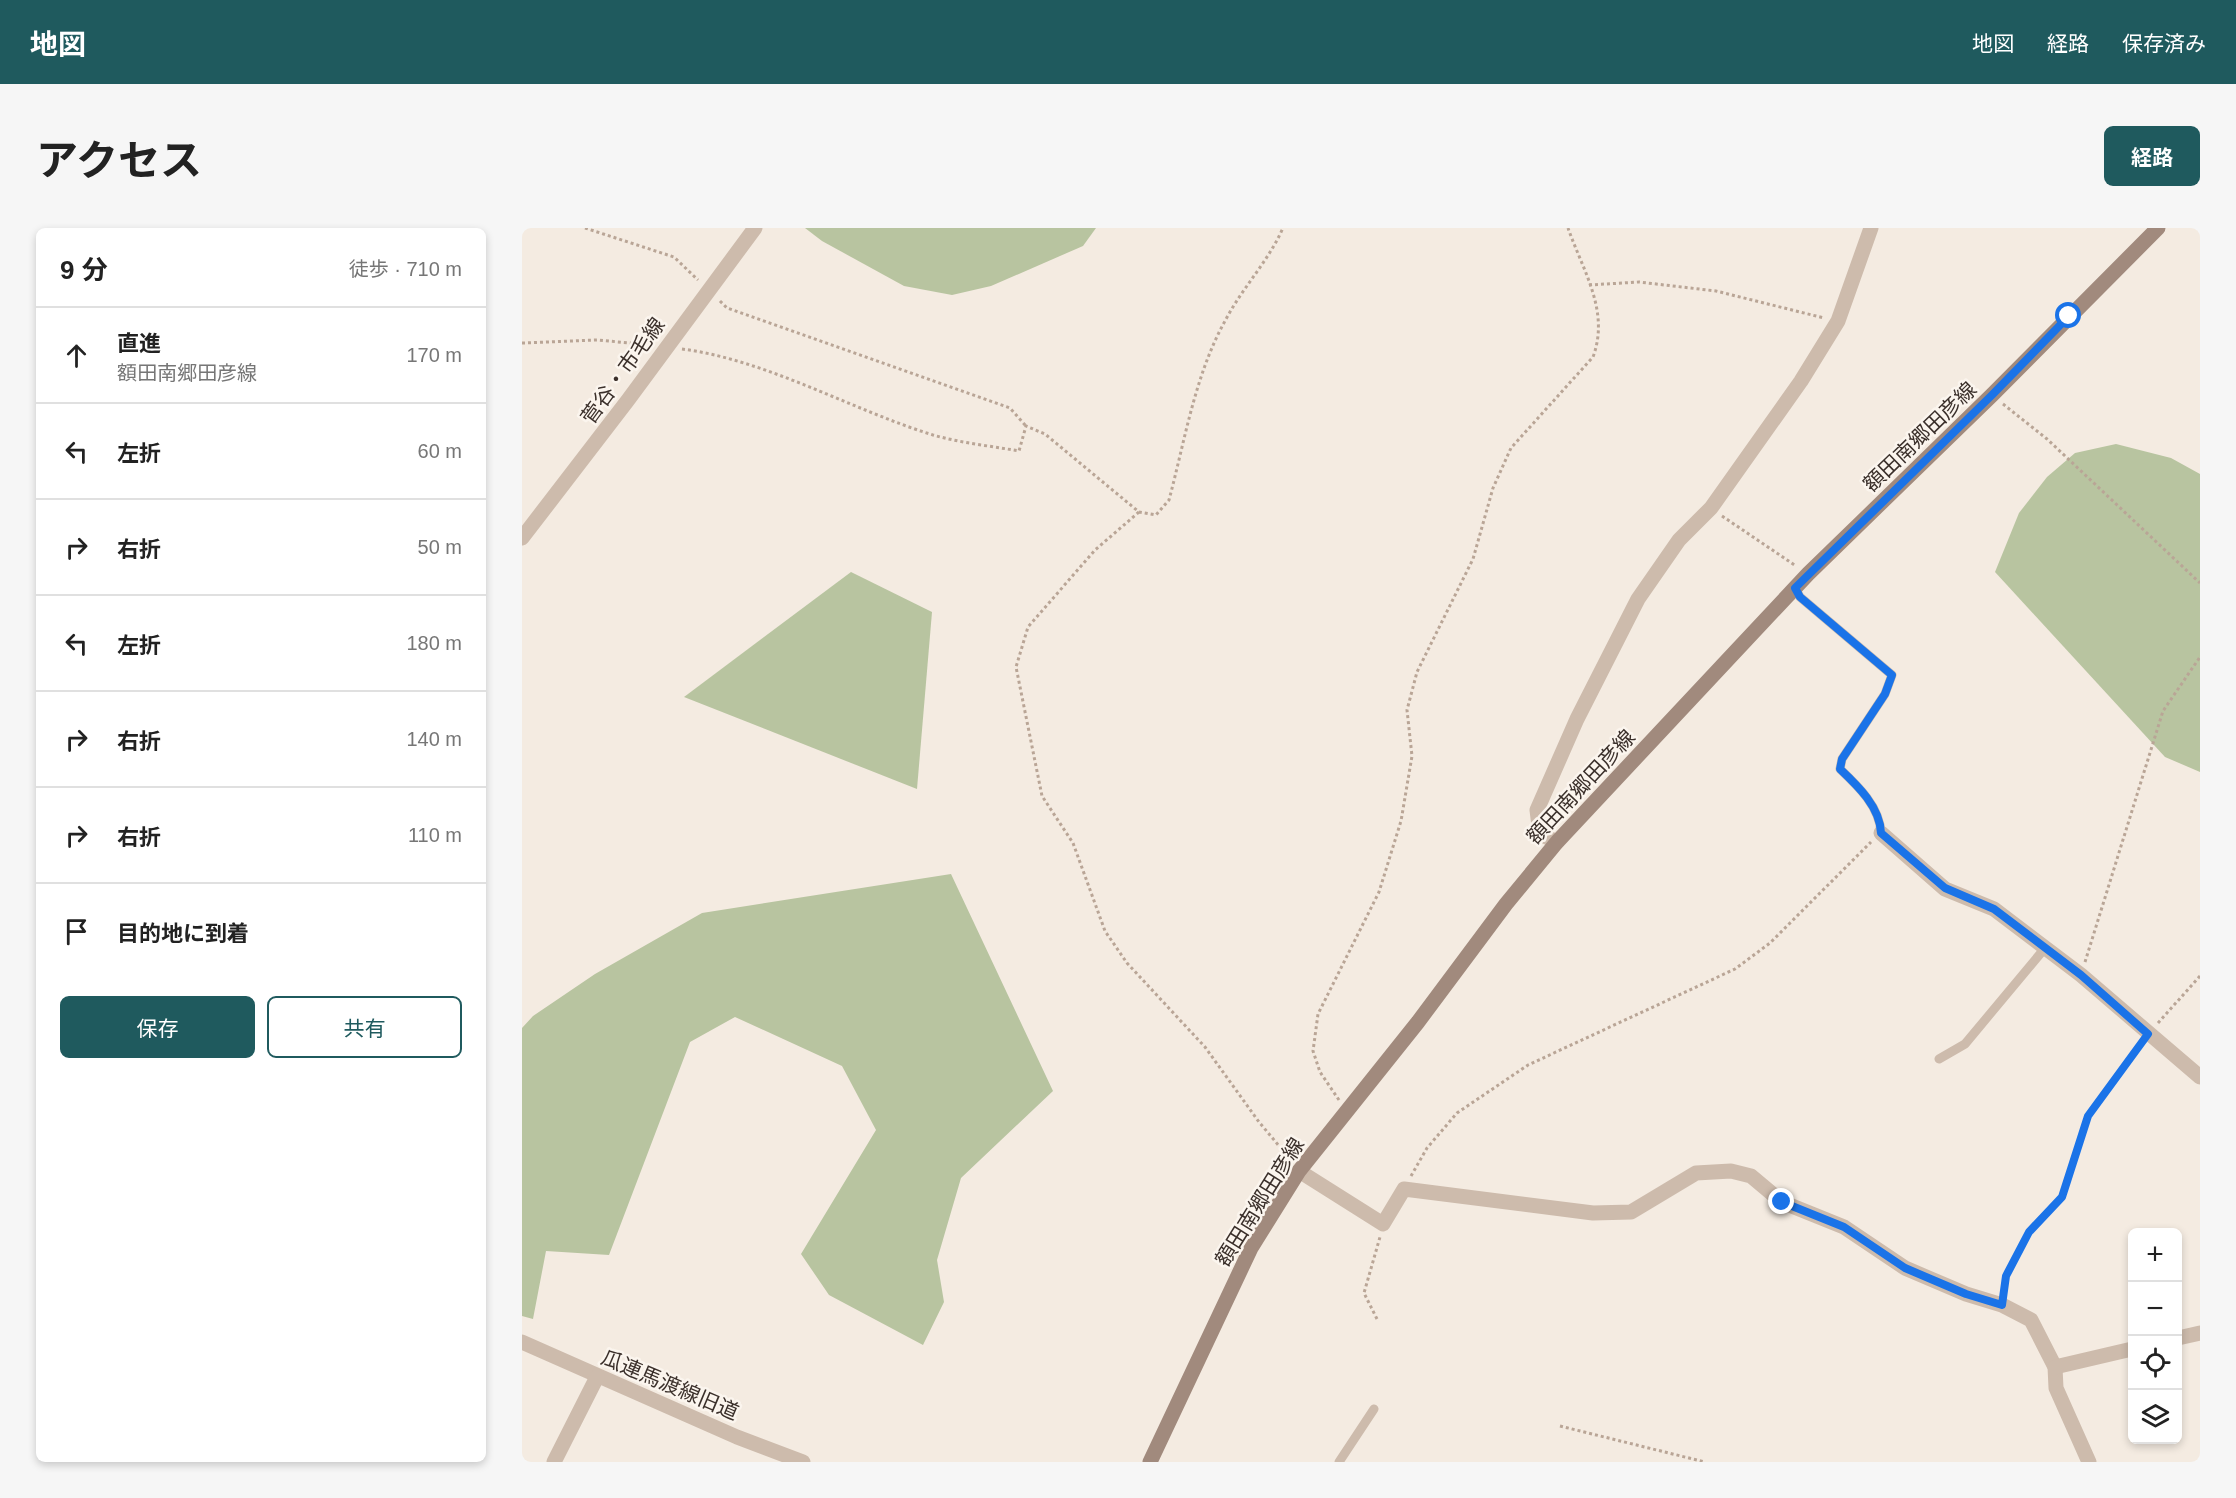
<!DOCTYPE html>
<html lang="ja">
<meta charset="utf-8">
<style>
:root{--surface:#fff;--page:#f6f6f6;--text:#222;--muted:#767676;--line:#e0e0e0;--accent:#1f5a5e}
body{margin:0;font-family:Arial,"Noto Sans JP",sans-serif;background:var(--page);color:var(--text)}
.controls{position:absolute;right:18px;bottom:18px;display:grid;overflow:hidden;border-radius:9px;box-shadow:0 3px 9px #0003}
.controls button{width:54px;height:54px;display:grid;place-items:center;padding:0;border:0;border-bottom:2px solid var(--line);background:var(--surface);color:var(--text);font:30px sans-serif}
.stop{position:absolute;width:18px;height:18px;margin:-14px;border:4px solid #1a73e8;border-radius:50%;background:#fff}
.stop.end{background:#1a73e8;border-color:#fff;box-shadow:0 2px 6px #0008}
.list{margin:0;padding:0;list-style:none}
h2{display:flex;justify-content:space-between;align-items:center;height:78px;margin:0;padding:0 24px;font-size:26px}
h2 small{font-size:20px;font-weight:400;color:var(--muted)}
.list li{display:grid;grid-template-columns:39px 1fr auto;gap:18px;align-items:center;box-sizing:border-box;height:96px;padding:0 24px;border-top:2px solid var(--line)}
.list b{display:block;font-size:22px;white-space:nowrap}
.list p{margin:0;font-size:20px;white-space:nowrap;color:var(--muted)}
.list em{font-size:20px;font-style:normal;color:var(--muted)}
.actions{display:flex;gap:12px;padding:18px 24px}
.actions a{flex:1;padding:14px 0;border:2px solid var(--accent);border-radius:9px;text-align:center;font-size:21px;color:var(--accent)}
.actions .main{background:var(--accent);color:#fff}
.icon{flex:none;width:33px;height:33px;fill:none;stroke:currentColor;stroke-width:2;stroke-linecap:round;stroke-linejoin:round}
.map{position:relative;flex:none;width:1678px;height:1234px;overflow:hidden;border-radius:9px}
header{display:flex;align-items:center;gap:36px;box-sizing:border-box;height:84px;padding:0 30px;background:var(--accent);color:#fff}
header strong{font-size:28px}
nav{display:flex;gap:33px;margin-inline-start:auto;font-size:21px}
.intro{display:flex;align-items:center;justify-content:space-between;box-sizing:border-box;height:144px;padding:0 36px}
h1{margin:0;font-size:42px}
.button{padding:15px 27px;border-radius:9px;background:var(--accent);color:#fff;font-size:21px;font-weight:700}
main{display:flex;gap:36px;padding:0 36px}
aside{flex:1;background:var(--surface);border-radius:9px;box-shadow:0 3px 9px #0003}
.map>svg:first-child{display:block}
.green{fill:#b8c4a0}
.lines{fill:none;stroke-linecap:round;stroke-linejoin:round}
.path{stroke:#b9a596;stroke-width:3;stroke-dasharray:3 3;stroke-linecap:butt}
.service{stroke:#cdbbac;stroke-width:9}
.minor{stroke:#cdbbac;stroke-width:15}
.tertiary{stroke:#cdbbac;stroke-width:15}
.secondary{stroke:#a18a7d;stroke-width:15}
.route{stroke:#1a73e8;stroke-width:8}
.labels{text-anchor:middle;stroke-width:5;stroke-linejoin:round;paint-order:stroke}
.street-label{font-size:21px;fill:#3b302b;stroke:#fbf5ee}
</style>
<header>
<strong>地図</strong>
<nav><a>地図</a><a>経路</a><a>保存済み</a></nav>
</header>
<div class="intro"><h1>アクセス</h1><a class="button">経路</a></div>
<main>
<aside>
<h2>9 分<small>徒歩 · 710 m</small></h2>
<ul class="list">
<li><svg class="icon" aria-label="ahead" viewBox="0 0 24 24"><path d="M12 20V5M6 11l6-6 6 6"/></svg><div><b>直進</b><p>額田南郷田彦線</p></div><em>170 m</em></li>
<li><svg class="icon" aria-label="left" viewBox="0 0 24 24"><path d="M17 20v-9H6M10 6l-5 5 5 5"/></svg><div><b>左折</b></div><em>60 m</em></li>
<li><svg class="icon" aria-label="right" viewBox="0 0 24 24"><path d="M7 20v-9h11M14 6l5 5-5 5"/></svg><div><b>右折</b></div><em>50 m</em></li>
<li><svg class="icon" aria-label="left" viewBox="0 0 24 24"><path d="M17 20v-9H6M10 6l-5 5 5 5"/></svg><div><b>左折</b></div><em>180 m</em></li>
<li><svg class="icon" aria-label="right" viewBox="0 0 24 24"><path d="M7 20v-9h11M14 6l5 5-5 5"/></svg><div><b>右折</b></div><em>140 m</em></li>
<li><svg class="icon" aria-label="right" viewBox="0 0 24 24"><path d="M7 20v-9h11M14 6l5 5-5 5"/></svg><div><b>右折</b></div><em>110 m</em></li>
<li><svg class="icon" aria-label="arrive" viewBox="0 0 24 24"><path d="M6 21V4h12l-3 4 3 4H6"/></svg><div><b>目的地に到着</b></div></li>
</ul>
<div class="actions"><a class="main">保存</a><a>共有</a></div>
</aside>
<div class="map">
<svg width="1678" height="1234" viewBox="0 0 1678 1234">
<rect width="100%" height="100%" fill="#f4ebe1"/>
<g class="green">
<path d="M283,0H574L561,18L469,58L430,67L382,58L300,13Z"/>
<path d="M1594,216L1649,230L1678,246V544L1643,529L1473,344L1497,285L1525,249L1553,225Z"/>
<path d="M329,344L410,384L395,561L162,469Z"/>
<path d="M429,646L531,863L439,950L415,1032L422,1074L401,1117L307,1067L279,1026L354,902L320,838L213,789L168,814L87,1027L24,1023L11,1091L0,1088V800L11,788L73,746L180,685Z"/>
</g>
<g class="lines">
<g class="path">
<path d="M63,0L152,29L176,52"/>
<path d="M1067,57L1117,54L1194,63L1302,90"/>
<path d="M198,73L205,80L488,180L504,198"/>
<path d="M0,115L75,112L130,117"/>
<path d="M160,121C245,132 330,182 411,207C439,215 469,218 497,223L504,198L523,206L617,284L634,287L647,272C663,212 673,147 703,93C720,60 746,34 761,0"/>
<path d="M1481,176L1525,211L1678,355"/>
<path d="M617,284L573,322L506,399L494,439L520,568L551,615L583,703L605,735L683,819L737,894L768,931"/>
<path d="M1200,288L1274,338"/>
<path d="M1563,734L1641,483L1678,429"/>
<path d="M1636,795L1678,748"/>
<path d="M817,872L798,844L791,823L796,786L857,664L879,593L890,528L885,482L895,444L951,331L971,260L989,220L1071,129C1088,83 1061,43 1046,0"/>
<path d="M889,948L905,920L935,885L1006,837L1213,741L1248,715L1349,614"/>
<path d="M1482,1063L1484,1048L1507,1004L1540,969L1566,888L1619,816"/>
<path d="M855,1091L842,1065L858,1009"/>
<path d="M1038,1198L1183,1234"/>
</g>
<g class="service">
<path d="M1273,360L1278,369L1370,447L1363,466L1320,531L1318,541C1336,558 1358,579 1359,605"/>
<path d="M1417,831L1443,816L1523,720"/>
<path d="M817,1234L852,1181"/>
</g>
<g class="minor">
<path d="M1359,605L1423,661L1472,681L1559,747L1678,849"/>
<path d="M1035,614L1018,606L1015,582L1055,491L1116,371L1157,312L1189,280L1279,153L1316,93L1349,0"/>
<path d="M777,943L861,996L882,961L1071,985L1109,984L1174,945L1209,943L1229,948L1260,974L1322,999L1383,1040L1444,1066L1480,1077L1509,1092L1533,1139L1534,1160L1567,1234"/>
<path d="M1656,1110L1678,1105"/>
<path d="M0,1114L215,1209L281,1234"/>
<path d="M1533,1139L1610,1121"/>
<path d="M32,1234L75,1149"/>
</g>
<path class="tertiary" d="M0,310L106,172L233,0"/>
<path class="secondary" d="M628,1234L729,1020L777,943L896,794L984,676L1035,614L1286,346L1470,167L1636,0"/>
</g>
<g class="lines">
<path class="route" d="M1260,974L1322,999L1383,1040L1444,1066L1480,1077L1484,1048L1507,1004L1540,969L1566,888L1626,806L1559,747L1472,681L1423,660L1359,605C1358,579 1336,558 1318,541L1320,531L1363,466L1370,447L1278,369L1273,360L1470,167L1547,88"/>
</g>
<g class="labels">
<g class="street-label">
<text transform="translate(101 143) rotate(-54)" y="7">菅谷・市毛線</text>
<text transform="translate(1398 209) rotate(-44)" y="7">額田南郷田彦線</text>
<text transform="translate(1059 559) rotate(-47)" y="7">額田南郷田彦線</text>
<text transform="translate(738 974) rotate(-58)" y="7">額田南郷田彦線</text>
<text transform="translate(148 1157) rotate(23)" y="7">瓜連馬渡線旧道</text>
</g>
</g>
</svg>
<div class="controls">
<button>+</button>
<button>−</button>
<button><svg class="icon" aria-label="locate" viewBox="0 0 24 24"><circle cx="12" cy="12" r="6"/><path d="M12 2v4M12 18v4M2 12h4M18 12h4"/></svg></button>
<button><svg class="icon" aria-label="layers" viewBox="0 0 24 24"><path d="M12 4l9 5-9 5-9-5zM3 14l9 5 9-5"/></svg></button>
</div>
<div class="stop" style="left:1547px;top:88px"></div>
<div class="stop end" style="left:1260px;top:974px"></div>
</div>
</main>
